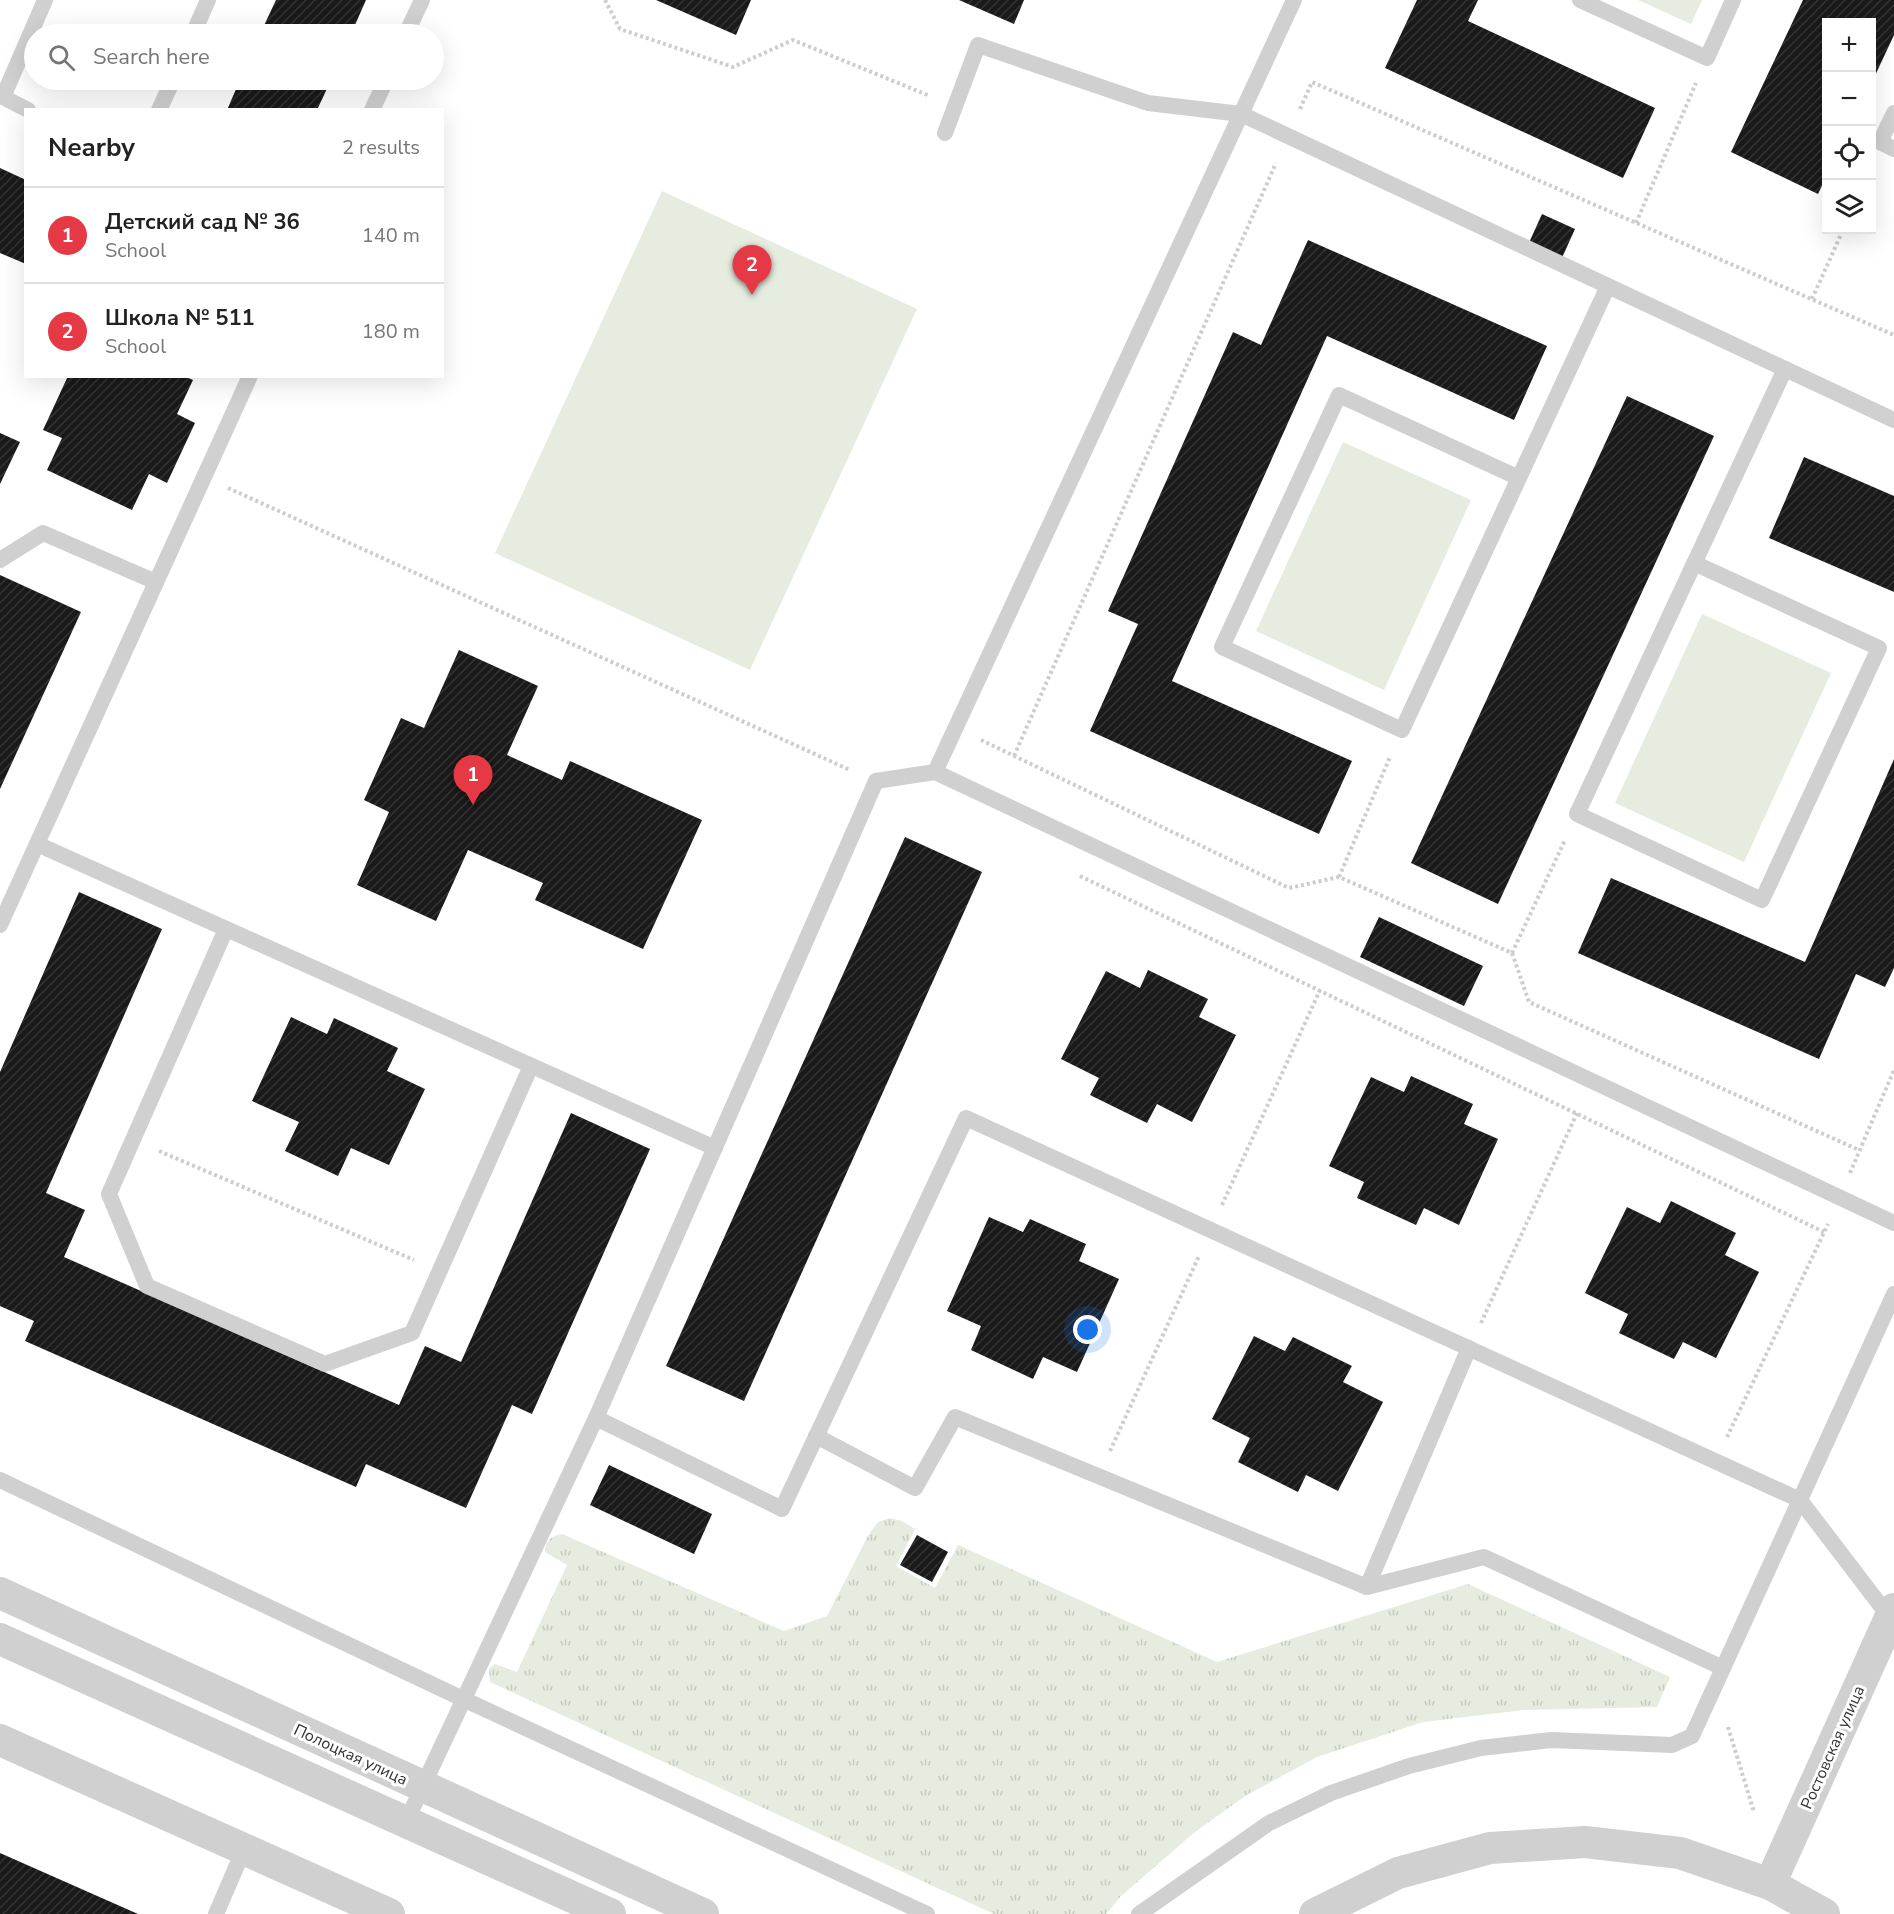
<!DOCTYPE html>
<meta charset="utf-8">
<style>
:root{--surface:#fff;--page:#f2f2f2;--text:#222;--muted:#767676;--line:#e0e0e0;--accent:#e63946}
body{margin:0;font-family:"Nunito Sans",sans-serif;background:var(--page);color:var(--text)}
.controls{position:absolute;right:18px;top:18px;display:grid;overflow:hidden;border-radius:0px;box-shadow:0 6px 24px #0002}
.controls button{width:54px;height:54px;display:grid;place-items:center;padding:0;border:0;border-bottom:2px solid var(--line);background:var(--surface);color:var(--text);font:30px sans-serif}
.you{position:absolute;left:1088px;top:1330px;width:21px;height:21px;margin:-15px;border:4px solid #fff;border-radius:50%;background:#1a73e8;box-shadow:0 0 0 9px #1a73e833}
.badge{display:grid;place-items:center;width:39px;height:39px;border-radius:50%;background:var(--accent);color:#fff;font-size:20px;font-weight:700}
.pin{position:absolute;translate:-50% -50px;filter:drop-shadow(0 2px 3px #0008)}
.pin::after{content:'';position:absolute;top:32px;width:21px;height:18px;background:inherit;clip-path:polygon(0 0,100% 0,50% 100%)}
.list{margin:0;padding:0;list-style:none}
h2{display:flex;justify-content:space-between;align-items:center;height:78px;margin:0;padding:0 24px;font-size:26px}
h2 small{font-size:20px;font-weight:400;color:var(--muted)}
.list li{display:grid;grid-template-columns:39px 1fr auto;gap:18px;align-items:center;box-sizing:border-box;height:96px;padding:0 24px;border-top:2px solid var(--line)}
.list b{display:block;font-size:22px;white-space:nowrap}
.list p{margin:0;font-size:20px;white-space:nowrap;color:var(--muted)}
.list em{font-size:20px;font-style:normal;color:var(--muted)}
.icon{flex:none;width:33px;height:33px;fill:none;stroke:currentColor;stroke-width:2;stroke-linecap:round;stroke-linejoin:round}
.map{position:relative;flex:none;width:1894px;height:1914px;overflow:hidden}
.search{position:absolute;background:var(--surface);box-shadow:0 6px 24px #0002;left:24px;top:24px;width:420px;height:66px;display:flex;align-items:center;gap:15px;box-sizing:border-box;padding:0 21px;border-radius:33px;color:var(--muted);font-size:22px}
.panel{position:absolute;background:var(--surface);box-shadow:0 6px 24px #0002;left:24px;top:108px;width:420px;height:270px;border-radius:0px}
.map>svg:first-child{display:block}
.grass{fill:url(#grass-tufts)}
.park{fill:#e6ecdf}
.building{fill:url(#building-hatch)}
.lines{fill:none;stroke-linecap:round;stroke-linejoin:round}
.path{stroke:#cdcdcd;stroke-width:4;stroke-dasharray:3 3;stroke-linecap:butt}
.service{stroke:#d0d0d0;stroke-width:16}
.minor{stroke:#d0d0d0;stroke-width:32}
.labels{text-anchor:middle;stroke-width:6;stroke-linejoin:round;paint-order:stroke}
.street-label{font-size:16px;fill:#333;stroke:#fff}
</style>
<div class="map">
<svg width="1894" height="1914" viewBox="0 0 1894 1914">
<defs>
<pattern id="grass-tufts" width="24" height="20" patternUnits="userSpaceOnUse" patternTransform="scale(1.5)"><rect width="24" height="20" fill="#e6ecdf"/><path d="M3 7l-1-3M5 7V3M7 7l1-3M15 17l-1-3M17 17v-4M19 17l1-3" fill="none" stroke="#c6cbc0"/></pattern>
<pattern id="building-hatch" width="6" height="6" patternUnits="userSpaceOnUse" patternTransform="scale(1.5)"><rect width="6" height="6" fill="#1a1a1a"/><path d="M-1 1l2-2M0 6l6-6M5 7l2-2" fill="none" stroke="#333"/></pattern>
</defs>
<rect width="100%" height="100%" fill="#fff"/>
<path class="grass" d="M890,1518L902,1521L915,1529L896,1566L935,1588L958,1545L1217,1662L1468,1584L1670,1677L1657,1707L1524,1710L1423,1722L1317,1757L1245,1796L1195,1832L1121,1896L1106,1914H994L490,1682L489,1669L495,1664L517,1672L567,1565L545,1552C545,1540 552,1536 562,1534L784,1631L827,1616L869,1534L878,1522Z"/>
<g class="park">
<path d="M1638,0H1702L1691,24Z"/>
<path d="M662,191L917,309L750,670L495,553Z"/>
<path d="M1343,442L1471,500L1384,690L1256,631Z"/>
<path d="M1702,614L1831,673L1744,862L1615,803Z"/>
</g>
<g class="building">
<path d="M276,0H366L351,34H260Z"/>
<path d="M656,0H751L736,35Z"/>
<path d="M959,0H1024L1014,24Z"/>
<path d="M1417,0H1478L1468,21L1655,108L1623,178L1385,68Z"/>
<path d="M1803,0H1894V35L1872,82V22H1826V177L1818,194L1731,152Z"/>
<path d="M240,80H331L317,110H227Z"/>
<path d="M0,168L26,180V264L0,253Z"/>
<path d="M1542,214L1575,229L1561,260L1528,245Z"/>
<path d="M1308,240L1547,346L1514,420L1327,336L1172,681L1352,761L1319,834L1090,731L1138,624L1108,611L1233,332L1261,345Z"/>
<path d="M68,376H184L193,380L177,414L195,423L167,483L149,474L132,510L47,470L62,438L43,430Z"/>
<path d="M1627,396L1714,436L1498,904L1411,863Z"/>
<path d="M0,433L20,442L0,484Z"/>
<path d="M1804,457L1894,496V592L1769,538Z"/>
<path d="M0,575L81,612L0,789Z"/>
<path d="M459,650L538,686L507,755L562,780L570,761L702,820L643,949L535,900L543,883L468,850L436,921L357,885L389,812L364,800L401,718L424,728Z"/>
<path d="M1894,759V968L1885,987L1856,974L1819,1059L1578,953L1611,878L1805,962Z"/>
<path d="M905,837L982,872L744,1401L666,1366Z"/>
<path d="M79,892L162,929L46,1193L85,1210L64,1257L399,1405L425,1346L461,1362L571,1113L650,1149L532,1414L512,1405L466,1508L366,1464L356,1487L25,1341L34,1321L0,1306V1072Z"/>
<path d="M1379,917L1483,966L1464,1006L1360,957Z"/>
<path d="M1148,970L1208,999L1199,1017L1236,1035L1192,1122L1157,1104L1147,1123L1090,1095L1099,1078L1061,1059L1106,971L1140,988Z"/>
<path d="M291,1017L327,1034L334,1018L398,1048L387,1071L425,1089L389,1165L351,1148L338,1176L285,1151L299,1122L252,1101Z"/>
<path d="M1411,1076L1473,1104L1464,1124L1498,1139L1459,1225L1424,1208L1416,1225L1357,1198L1364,1182L1329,1166L1371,1077L1404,1092Z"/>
<path d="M1671,1201L1736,1233L1725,1255L1759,1272L1716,1358L1683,1342L1674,1359L1619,1333L1628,1314L1585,1293L1627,1207L1660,1223Z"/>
<path d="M989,1217L1023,1232L1030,1219L1086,1244L1079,1261L1119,1279L1077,1372L1043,1357L1033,1379L971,1350L981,1326L947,1311Z"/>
<path d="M1254,1336L1285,1351L1293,1337L1352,1366L1343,1382L1383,1402L1338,1491L1306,1475L1298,1492L1238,1462L1250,1438L1212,1419Z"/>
<path d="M609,1465L712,1514L694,1554L590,1505Z"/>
<path d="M917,1535L948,1552L932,1582L900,1565Z"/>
<path d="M0,1853L138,1914H0Z"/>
</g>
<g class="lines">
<g class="path">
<path d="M605,0L620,29L733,67L793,40L930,96"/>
<path d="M1300,109L1312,82L1894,335"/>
<path d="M1636,223L1696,83"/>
<path d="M1812,299L1843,230"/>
<path d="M228,488L850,770"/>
<path d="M981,740L1289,888L1339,877L1512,953L1529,1002L1859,1150"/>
<path d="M1014,756L1276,163"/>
<path d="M1080,876L1824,1232"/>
<path d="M1339,877L1390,757"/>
<path d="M1512,953L1565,840"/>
<path d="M159,1151L414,1260"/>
<path d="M1850,1173L1894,1070"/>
<path d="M1222,1205L1320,990"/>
<path d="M1481,1323L1577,1113"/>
<path d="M1727,1437L1828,1224"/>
<path d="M1110,1451L1199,1256"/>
<path d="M1728,1727L1754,1812"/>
</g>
<g class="service">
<path d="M1580,0L1707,58L1733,0"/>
<path d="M193,34L208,0"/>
<path d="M406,34L422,0"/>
<path d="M28,110L3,97L45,0"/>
<path d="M159,110L173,80"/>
<path d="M372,110L386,80"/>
<path d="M1894,113L1880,142L1894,149"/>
<path d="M945,133L978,45L1148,103L1241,114L1894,420"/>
<path d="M1519,478L1339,395L1222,647L1402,730L1608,286"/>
<path d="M0,560L43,533L156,582"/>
<path d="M1694,563L1879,648L1762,900L1577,814L1785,369"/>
<path d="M935,772L1294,0"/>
<path d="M37,844L715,1148"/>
<path d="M0,925L250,376"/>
<path d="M226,929L109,1194L147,1286L325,1364L412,1333L531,1066"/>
<path d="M596,1418L782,1509L966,1118L1800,1500L1890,1618H1893"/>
<path d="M816,1436L915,1488L955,1417L1367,1587L1469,1348"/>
<path d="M0,1480L463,1699L927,1914"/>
<path d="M1367,1587L1484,1557L1723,1668"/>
<path d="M406,1822L596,1418L876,781L935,772L1894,1223"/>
<path d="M216,1914L244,1849"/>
<path d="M1139,1914L1269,1823L1331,1793L1409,1766L1481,1748L1551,1740L1672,1745L1692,1736L1894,1294"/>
</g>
<g class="minor">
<path d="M0,1593L703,1914"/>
<path d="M0,1639L610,1914"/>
<path d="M0,1740L389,1914"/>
<path d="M1770,1884L1894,1609"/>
<path d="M1315,1914L1398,1873L1490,1848L1585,1842L1680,1853L1770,1884L1824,1914"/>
</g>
</g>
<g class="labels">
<g class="street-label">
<text transform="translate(1832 1747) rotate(-66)" y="6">Ростовская улица</text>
<text transform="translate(351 1754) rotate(25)" y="6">Полоцкая улица</text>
</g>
</g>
</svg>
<div class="controls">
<button>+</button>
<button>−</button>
<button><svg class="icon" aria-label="locate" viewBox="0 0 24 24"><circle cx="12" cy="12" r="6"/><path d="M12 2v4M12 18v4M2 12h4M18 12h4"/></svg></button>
<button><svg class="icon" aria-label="layers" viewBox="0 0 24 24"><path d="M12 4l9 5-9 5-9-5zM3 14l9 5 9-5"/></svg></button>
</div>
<div class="you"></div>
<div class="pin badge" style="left:473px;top:805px">1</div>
<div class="pin badge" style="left:752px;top:295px">2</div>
<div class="search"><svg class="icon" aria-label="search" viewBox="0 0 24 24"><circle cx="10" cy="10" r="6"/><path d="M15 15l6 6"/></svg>Search here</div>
<section class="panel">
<h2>Nearby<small>2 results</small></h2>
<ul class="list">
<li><span class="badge">1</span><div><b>Детский сад № 36</b><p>School</p></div><em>140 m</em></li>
<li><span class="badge">2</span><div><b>Школа № 511</b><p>School</p></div><em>180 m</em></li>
</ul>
</section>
</div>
